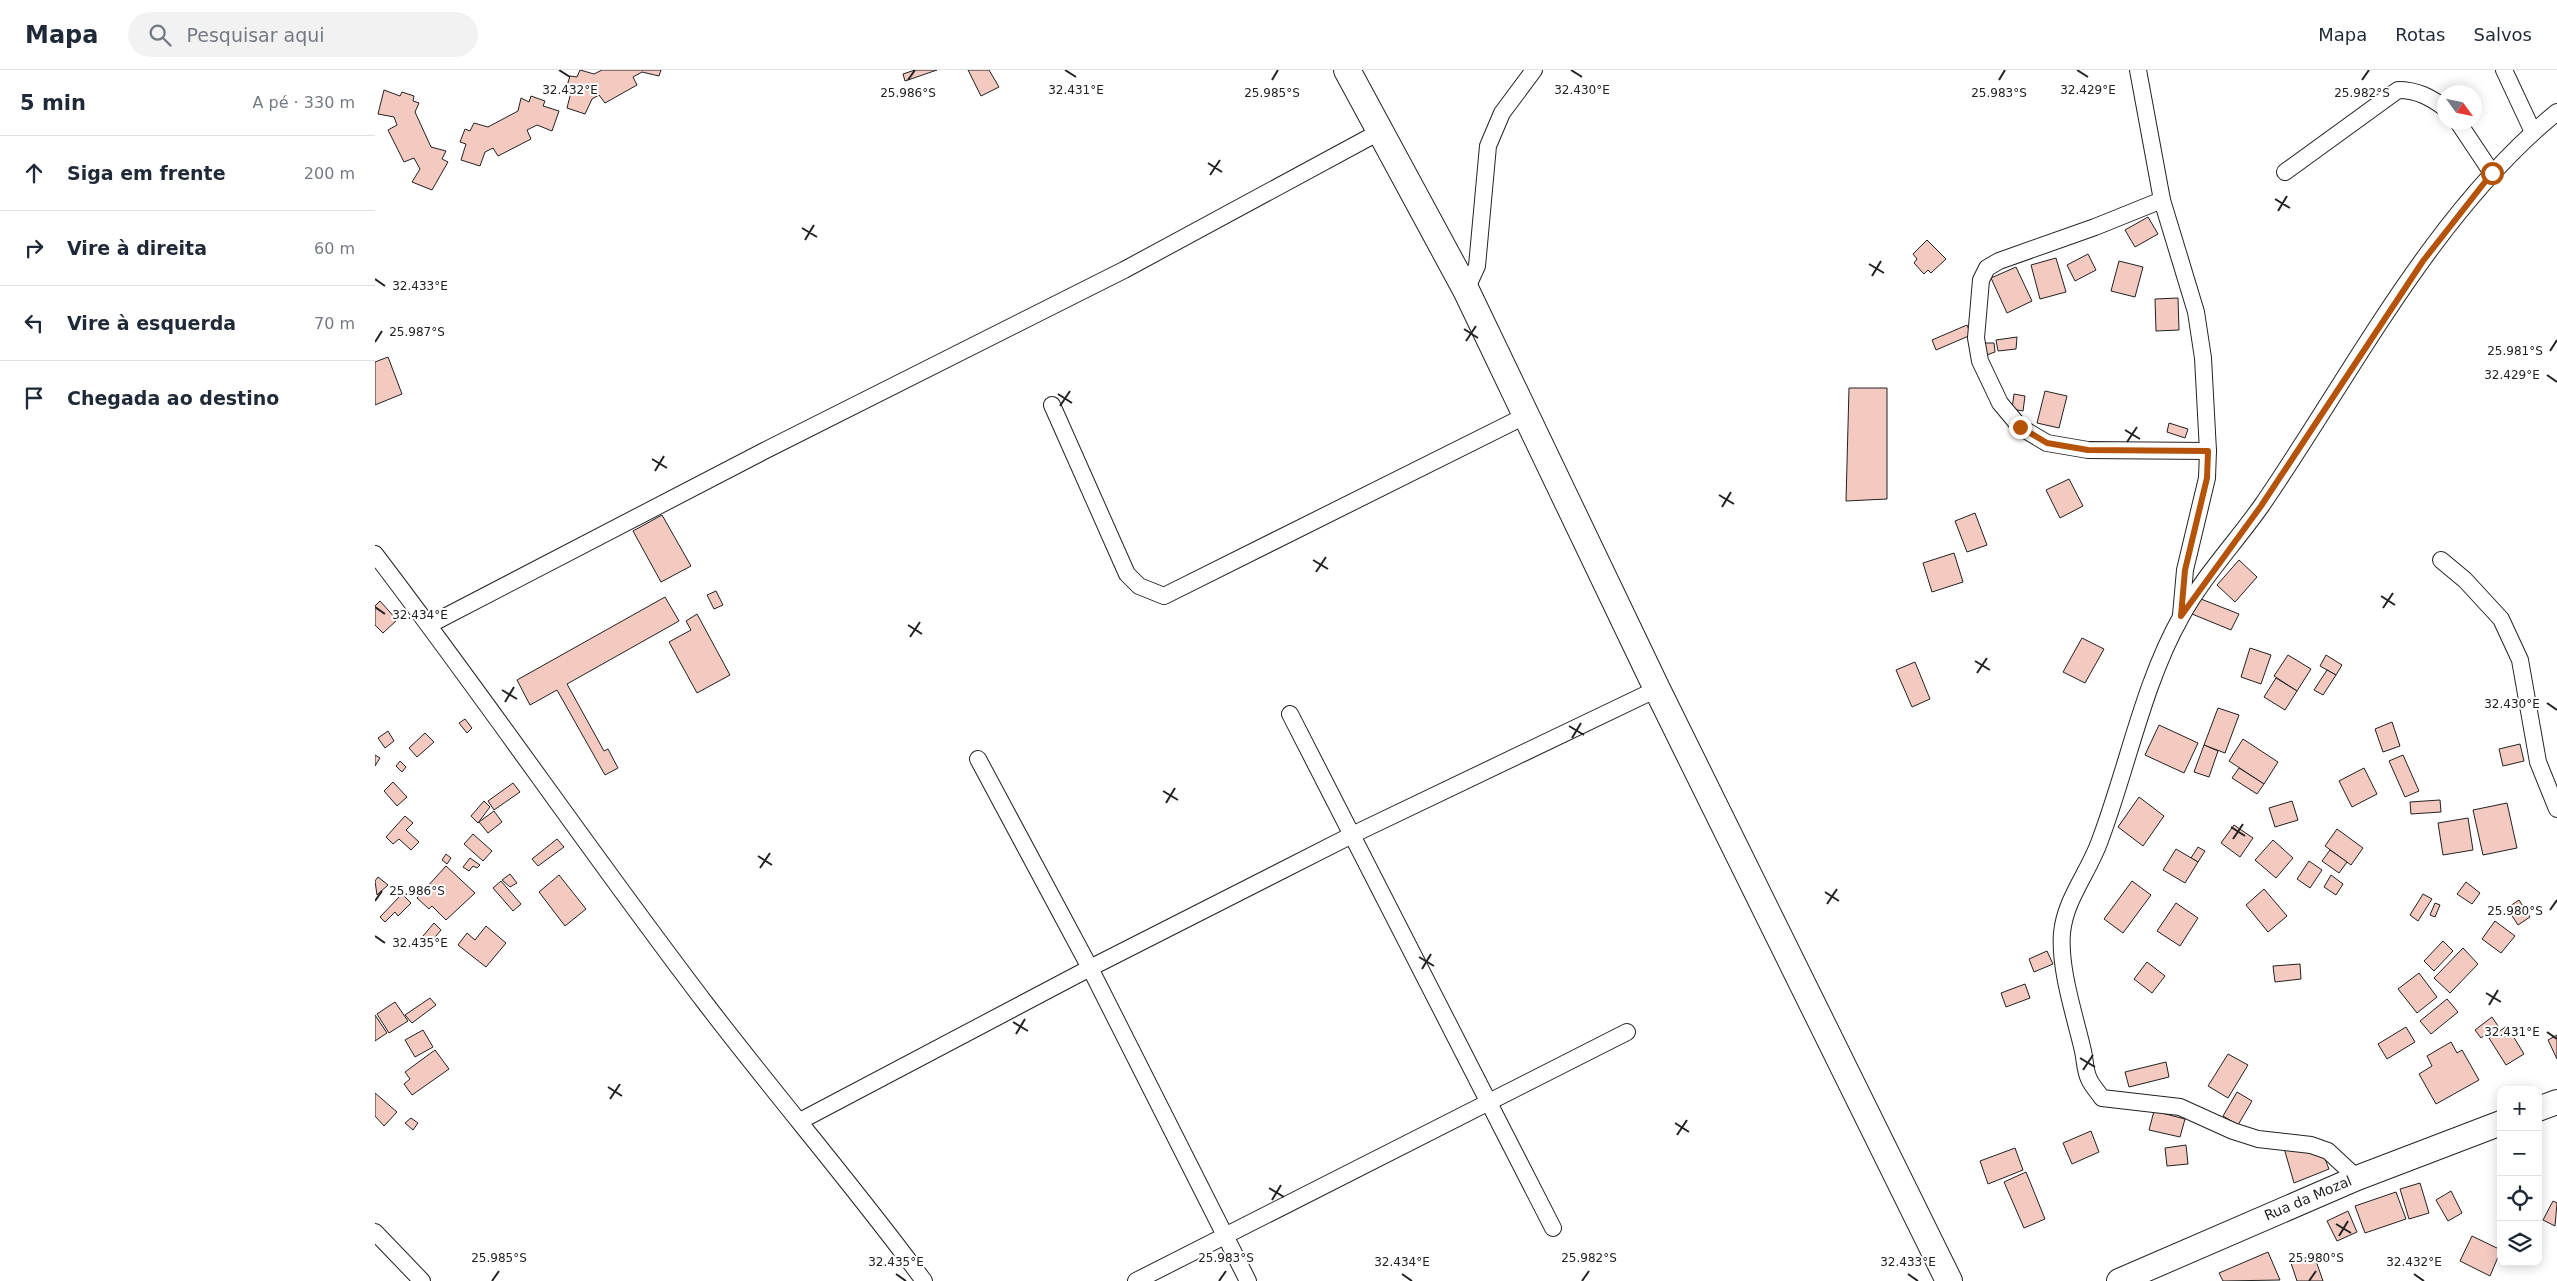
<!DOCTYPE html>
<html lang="pt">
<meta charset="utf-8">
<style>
:root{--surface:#fff;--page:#f2f2f3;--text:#1f2937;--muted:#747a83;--line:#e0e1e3}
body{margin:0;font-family:"DejaVu Sans",sans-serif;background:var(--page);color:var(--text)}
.controls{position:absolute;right:15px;bottom:15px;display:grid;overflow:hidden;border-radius:10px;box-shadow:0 2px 12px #0003}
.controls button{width:45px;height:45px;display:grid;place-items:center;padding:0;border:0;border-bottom:1px solid var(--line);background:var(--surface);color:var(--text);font:25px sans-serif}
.compass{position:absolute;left:2062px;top:15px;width:45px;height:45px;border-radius:50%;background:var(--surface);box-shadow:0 2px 12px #0003;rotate:123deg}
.stop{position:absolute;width:15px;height:15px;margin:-11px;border:4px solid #b45309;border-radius:50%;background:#fff}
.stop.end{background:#b45309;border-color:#fff;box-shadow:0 1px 5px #0008}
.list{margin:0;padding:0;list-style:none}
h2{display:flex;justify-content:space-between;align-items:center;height:65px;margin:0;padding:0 20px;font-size:21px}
h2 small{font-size:16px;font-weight:400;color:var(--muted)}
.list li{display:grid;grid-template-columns:32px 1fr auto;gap:15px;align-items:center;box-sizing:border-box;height:75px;padding:0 20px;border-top:1px solid var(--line)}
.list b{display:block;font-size:19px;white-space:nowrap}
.list em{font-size:16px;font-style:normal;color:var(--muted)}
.icon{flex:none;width:28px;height:28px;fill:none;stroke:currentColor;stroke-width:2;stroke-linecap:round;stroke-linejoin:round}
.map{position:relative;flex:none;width:2182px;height:1211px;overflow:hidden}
header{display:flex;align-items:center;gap:30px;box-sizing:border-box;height:70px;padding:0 25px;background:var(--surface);border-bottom:1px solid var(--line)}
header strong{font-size:24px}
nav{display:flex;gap:28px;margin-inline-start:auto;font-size:18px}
.search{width:350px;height:45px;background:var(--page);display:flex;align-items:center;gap:12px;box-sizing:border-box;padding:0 18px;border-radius:28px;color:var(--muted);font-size:19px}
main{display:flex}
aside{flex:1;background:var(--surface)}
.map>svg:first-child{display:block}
.building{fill:#f3c9c0;stroke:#222}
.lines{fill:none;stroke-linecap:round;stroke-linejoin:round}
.minor-casing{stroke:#222;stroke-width:18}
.secondary-casing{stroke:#222;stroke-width:26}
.primary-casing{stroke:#222;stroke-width:28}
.minor{stroke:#fff;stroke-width:16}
.secondary{stroke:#fff;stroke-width:24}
.primary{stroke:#fff;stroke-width:26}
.route{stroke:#b45309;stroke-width:6}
.ticks{fill:none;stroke:#222;stroke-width:2}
.labels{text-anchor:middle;stroke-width:4;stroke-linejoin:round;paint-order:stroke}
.street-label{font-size:14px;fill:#222;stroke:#fff}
.ticks-label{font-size:12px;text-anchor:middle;fill:#222;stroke:#fff;stroke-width:4;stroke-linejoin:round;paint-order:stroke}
</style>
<header>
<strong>Mapa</strong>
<div class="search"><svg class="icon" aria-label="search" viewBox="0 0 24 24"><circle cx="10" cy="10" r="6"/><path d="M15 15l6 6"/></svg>Pesquisar aqui</div>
<nav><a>Mapa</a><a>Rotas</a><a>Salvos</a></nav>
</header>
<main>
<aside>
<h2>5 min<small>A pé · 330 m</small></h2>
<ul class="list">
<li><svg class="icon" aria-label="ahead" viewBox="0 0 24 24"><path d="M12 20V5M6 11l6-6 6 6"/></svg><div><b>Siga em frente</b></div><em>200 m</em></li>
<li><svg class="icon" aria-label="right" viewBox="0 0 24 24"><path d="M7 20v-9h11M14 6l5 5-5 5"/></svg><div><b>Vire à direita</b></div><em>60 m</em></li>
<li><svg class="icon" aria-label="left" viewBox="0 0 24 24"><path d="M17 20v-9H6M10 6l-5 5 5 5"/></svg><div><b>Vire à esquerda</b></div><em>70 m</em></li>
<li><svg class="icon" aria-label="arrive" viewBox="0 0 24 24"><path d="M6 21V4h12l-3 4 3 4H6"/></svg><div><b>Chegada ao destino</b></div></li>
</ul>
</aside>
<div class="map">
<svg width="2182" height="1211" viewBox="0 0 2182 1211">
<rect width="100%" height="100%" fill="#fff"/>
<g class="building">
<path d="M205,0L219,4L227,0H286L284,6L267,2L258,7L262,15L230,33L224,25L217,29L210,44L192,38L196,22L191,19L195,6L202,7Z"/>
<path d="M540,0H562L530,11L528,4Z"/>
<path d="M593,0H614L624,17L606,26Z"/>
<path d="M9,20L25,26L27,22L39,26L38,31L44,33L40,42L56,77L71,81L67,89L73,92L57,120L37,112L45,99L39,88L29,92L13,60L22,55L19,47L3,44Z"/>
<path d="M156,26L170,31L168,36L184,41L177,61L162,55L152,60L156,69L123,86L118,78L110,82L105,96L86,90L91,74L85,72L90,59L95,61L99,53L113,57L143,41L146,28L154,32Z"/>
<path d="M1773,147L1783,164L1760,177L1750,160Z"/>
<path d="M1552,170L1571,189L1556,203L1553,200L1549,204L1539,193L1542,189L1538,184Z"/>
<path d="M1713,184L1721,200L1700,211L1692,195Z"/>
<path d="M1681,188L1691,222L1665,229L1656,195Z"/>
<path d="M1744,191L1768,197L1760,227L1736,221Z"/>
<path d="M1641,197L1657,231L1632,243L1616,208Z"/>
<path d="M1803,228L1804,260L1781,261L1780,229Z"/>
<path d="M1592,255L1596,265L1561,280L1557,270Z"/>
<path d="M1642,267L1641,279L1623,281L1621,270Z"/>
<path d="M1608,273H1619L1620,282L1609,286Z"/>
<path d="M13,287L27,324L0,335V292Z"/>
<path d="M1474,318H1512V429L1471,431Z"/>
<path d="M1670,321L1692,326L1684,358L1662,353Z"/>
<path d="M1639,324L1650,326L1648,341L1637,339Z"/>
<path d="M1794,353L1813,359L1810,368L1792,362Z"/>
<path d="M1694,409L1708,436L1685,448L1671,420Z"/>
<path d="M1600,443L1612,475L1592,482L1580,451Z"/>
<path d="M287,445L316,496L286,512L258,461Z"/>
<path d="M1579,483L1588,512L1557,522L1548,493Z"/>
<path d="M1864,490L1882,507L1860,532L1842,515Z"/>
<path d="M341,521L348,535L339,539L332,525Z"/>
<path d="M290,527L304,551L192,614L229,681L233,679L243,698L230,705L182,620L155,635L142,610Z"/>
<path d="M1826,529L1864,544L1856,560L1817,544Z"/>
<path d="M5,531L22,550L8,563L0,555V536Z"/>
<path d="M322,544L355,605L322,623L294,572L316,560L311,551Z"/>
<path d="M1707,568L1729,579L1710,613L1688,602Z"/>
<path d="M1875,578L1896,585L1886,614L1866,607Z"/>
<path d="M1913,585L1936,599L1922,621L1899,606Z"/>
<path d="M1951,585L1967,595L1961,605L1945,596Z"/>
<path d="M1540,592L1555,629L1537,637L1521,600Z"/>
<path d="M1952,600L1961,605L1948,625L1939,620Z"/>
<path d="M1901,608L1922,621L1910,640L1889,627Z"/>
<path d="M1843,638L1864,645L1850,683L1829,675Z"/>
<path d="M90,649L97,658L92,663L84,653Z"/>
<path d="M2017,652L2025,676L2008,682L2000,659Z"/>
<path d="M1784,655L1823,673L1809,703L1770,685Z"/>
<path d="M13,661L19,671L10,678L3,668Z"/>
<path d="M50,663L59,672L42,687L34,678Z"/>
<path d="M1868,669L1903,692L1889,714L1854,691Z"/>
<path d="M2145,674L2149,691L2128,696L2124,679Z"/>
<path d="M1829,675L1843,681L1834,707L1819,702Z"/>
<path d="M0,685L5,688L0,696Z"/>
<path d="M2028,685L2044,721L2030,727L2014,691Z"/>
<path d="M25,691L31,697L27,702L21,696Z"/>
<path d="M1864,698L1889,714L1882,724L1857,708Z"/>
<path d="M1989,698L2002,724L1977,737L1964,711Z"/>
<path d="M18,712L32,727L22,736L9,721Z"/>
<path d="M138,713L145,722L119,740L113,731Z"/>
<path d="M1764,727L1789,746L1768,776L1743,757Z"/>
<path d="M2065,730L2066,742L2036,744L2035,732Z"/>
<path d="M109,731L115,737L103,753L96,746Z"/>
<path d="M1917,731L1923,750L1900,757L1894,738Z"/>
<path d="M2132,733L2142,778L2108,785L2098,740Z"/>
<path d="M119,741L127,752L113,763L104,752Z"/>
<path d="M30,746L38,753L31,760L44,772L36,780L24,769L18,774L11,767Z"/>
<path d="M2093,748L2098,780L2068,785L2063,753Z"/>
<path d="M1859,755L1878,768L1865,787L1846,773Z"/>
<path d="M1962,759L1988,778L1976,795L1950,776Z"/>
<path d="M98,764L117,781L108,791L89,774Z"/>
<path d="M182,769L189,777L163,796L157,789Z"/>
<path d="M1898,770L1918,788L1901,808L1880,790Z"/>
<path d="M1823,777L1830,781L1823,792L1816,788Z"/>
<path d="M1801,779L1823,792L1810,813L1788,800Z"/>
<path d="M1955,780L1972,792L1964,803L1947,791Z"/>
<path d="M71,784L76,788L72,794L67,790Z"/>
<path d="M95,788L105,795L102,798L98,796L94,801L88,797Z"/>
<path d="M1934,791L1947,800L1935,818L1922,809Z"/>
<path d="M71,796L100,823L71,850L57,836L54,839L42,828Z"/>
<path d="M135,804L142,813L135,817L127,810Z"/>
<path d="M184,805L211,839L190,856L164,822Z"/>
<path d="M1956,805L1968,814L1961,825L1949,817Z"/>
<path d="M3,807L13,815L2,825L0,811Z"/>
<path d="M126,811L146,834L138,841L118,818Z"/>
<path d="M1757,811L1776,825L1748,863L1729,849Z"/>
<path d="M2091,812L2105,823L2097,834L2082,824Z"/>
<path d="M1889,819L1912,846L1893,862L1871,835Z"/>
<path d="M27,824L36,833L23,846L20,842L10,852L5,847Z"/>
<path d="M2048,824L2057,829L2043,851L2035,845Z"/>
<path d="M2144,830L2155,847L2143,855L2132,838Z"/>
<path d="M1801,833L1823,848L1805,876L1782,861Z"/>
<path d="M2060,833L2065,835L2060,847L2055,845Z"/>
<path d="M2120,851L2140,866L2126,883L2107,869Z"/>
<path d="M59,853L66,860L51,878L43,872Z"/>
<path d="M111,856L131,873L111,897L83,875L92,863L100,870Z"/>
<path d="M2068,871L2078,881L2059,901L2049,891Z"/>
<path d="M2088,878L2103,894L2075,923L2059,908Z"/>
<path d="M1672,881L1678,894L1659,902L1654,889Z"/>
<path d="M1772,892L1790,906L1777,923L1759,909Z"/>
<path d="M1925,894L1926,909L1900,912L1898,896Z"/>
<path d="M2044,903L2062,927L2042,943L2023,919Z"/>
<path d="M1650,914L1655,928L1631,937L1626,923Z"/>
<path d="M55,928L61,935L37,953L30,945Z"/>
<path d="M2072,929L2083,942L2056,964L2045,951Z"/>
<path d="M20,932L33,951L14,963L2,944Z"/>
<path d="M0,945L12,963L0,971Z"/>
<path d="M2117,947L2123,956L2106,968L2100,960Z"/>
<path d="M2132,956L2149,984L2131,995L2114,968Z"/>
<path d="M2031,957L2040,972L2012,989L2003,974Z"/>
<path d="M48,960L58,977L40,987L30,970Z"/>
<path d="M2182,965V989L2173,970Z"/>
<path d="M2076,972L2082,983L2087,980L2104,1010L2061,1034L2044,1004L2057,996L2052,986Z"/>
<path d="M60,980L74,999L37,1025L29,1014L35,1009L30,1002Z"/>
<path d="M1853,984L1873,995L1853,1028L1833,1016Z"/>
<path d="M1791,992L1794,1007L1754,1017L1750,1002Z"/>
<path d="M1862,1022L1877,1031L1863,1055L1848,1046Z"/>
<path d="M0,1023L22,1042L9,1056L0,1046Z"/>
<path d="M1779,1041L1810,1049L1805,1067L1774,1060Z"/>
<path d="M36,1048L43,1053L38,1060L30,1053Z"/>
<path d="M1716,1061L1724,1082L1697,1094L1688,1073Z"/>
<path d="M1811,1075L1813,1094L1792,1096L1790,1078Z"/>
<path d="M1640,1078L1648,1100L1613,1114L1605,1091Z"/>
<path d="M1909,1078L1938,1080L1950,1089L1954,1099L1919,1113Z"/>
<path d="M1651,1102L1670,1149L1649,1158L1629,1112Z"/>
<path d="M2045,1113L2054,1143L2034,1149L2025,1119Z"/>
<path d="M2076,1121L2087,1143L2073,1151L2061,1130Z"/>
<path d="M2021,1122L2031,1149L1990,1163L1980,1136Z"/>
<path d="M2178,1131L2182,1133L2180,1156L2168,1150Z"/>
<path d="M1973,1141L1982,1162L1962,1171L1952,1151Z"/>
<path d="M2097,1166L2126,1180L2115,1206L2085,1191Z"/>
<path d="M1893,1182L1905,1210L1848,1211L1844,1203Z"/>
<path d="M1939,1185L1948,1211H1922L1916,1193Z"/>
</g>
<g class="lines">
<defs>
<g id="minor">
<path d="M1763,0L1787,130L1821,242L1828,288L1833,381L1832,408L1810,500L1806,545"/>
<path d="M2129,0L2158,62"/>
<path d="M2083,52L2117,103"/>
<path d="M1910,102L2023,20C2042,20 2055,27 2070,38"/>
<path d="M1787,130L1720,157L1624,191L1612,198L1606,210L1601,268L1605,291L1625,333L1645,357L1672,373L1713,380L1833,381"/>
<path d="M1091,220L1102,196L1113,76L1127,43L1159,0"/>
<path d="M677,335L752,504L764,516L789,526L1150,346"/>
<path d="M0,484C113,632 218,786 331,934C402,1027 479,1116 549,1211"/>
<path d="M2066,490L2090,510L2126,549L2145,590L2163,692L2182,739"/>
<path d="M54,555L389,381L749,200L1006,61"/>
<path d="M915,644L1178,1158"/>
<path d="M603,689L715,898L873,1211"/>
<path d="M425,1051L715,898L977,765L1282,619"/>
<path d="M1982,1108L1953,1081L1936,1075L1883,1069L1858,1061L1805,1037L1727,1028C1723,1022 1717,1016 1714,1009C1710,1001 1710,990 1708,981C1700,946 1684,899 1687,863C1690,830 1713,803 1724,773C1752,700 1768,614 1806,547C1827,508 1861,472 1887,435C1977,304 2057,144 2182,42"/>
<path d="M0,1162L47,1211"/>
<path d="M761,1211L1252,962"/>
</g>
<g id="secondary">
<path d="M2163,1039L2182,1032"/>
<path d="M1744,1211L1982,1108L2126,1053"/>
</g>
<path id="primary" d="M972,0L1091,220L1282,619L1574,1211"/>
</defs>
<use href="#minor" class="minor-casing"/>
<use href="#secondary" class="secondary-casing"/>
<use href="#primary" class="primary-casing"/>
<use href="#minor" class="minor"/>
<use href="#secondary" class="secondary"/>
<use href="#primary" class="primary"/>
</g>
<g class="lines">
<path class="route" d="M1645,357L1672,373L1713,380L1833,381L1832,408L1810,500L1806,546L1886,436L2048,191L2117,103"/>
</g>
<path class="ticks" d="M184,0L195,7M690,0L701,7M1196,0L1207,7M1702,0L1713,7M533,10L540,0M897,10L903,0M1624,10L1630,0M1987,10L1994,0M833,93L847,102M835,105L845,90M1900,129L1915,138M1903,141L1912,126M427,158L442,167M430,170L439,155M1494,194L1509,203M1497,206L1506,191M0,209L10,216M1089,259L1103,268M1091,271L1101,256M0,272L7,261M2175,281L2182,270M2172,305L2182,312M683,324L697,333M685,336L695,321M1750,360L1765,369M1752,372L1762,357M277,389L292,398M280,401L289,386M1344,425L1359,434M1347,437L1356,422M938,490L953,499M941,502L951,487M2006,526L2020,535M0,537L10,544M2008,538L2018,523M533,555L547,564M535,567L545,552M1600,591L1615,600M1602,603L1612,588M127,620L142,629M130,632L139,617M2172,633L2182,640M1194,656L1209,665M1197,668L1206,653M788,721L803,730M791,733L800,718M1856,757L1870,766M1858,769L1868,754M383,786L397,795M385,798L395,783M1450,822L1464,831M0,831L7,821M1452,834L1462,819M2175,840L2182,830M0,866L10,873M1044,887L1059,896M1047,899L1056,884M2111,923L2126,932M2114,935L2123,920M638,952L653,961M2172,962L2182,969M641,964L650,949M1705,988L1720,997M1708,1000L1718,985M233,1017L247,1026M235,1029L245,1014M1300,1053L1314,1062M1302,1065L1312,1050M894,1118L909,1127M897,1130L906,1115M1961,1154L1976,1163M1964,1166L1973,1151M521,1204L531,1211M1027,1204L1037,1211M1533,1204L1543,1211M2039,1204L2049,1211M117,1211L124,1201M844,1211L851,1201M1207,1211L1214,1201M1934,1211L1941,1201"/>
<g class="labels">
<g class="street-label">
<text transform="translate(1933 1128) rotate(-23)" y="5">Rua da Mozal</text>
</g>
</g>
<g class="ticks-label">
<text x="195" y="24">32.432°E</text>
<text x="701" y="24">32.431°E</text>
<text x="1207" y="24">32.430°E</text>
<text x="1713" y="24">32.429°E</text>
<text x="533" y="27">25.986°S</text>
<text x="897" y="27">25.985°S</text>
<text x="1624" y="27">25.983°S</text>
<text x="1987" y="27">25.982°S</text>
<text x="45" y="220">32.433°E</text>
<text x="42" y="266">25.987°S</text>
<text x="2140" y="285">25.981°S</text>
<text x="2137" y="309">32.429°E</text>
<text x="45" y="549">32.434°E</text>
<text x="2137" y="638">32.430°E</text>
<text x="42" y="825">25.986°S</text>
<text x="2140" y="845">25.980°S</text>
<text x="45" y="877">32.435°E</text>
<text x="2137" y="966">32.431°E</text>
<text x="124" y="1192">25.985°S</text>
<text x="851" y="1192">25.983°S</text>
<text x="1214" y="1192">25.982°S</text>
<text x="1941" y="1192">25.980°S</text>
<text x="521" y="1196">32.435°E</text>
<text x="1027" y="1196">32.434°E</text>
<text x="1533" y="1196">32.433°E</text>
<text x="2039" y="1196">32.432°E</text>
</g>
</svg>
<div class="controls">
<button>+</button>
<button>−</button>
<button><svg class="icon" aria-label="locate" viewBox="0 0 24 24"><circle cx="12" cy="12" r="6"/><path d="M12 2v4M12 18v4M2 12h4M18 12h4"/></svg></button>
<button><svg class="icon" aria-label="layers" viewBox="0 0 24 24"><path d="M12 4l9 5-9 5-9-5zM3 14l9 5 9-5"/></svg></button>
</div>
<svg class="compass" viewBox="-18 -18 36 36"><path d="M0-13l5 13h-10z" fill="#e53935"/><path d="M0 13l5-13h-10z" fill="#747a83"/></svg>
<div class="stop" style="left:2117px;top:103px"></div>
<div class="stop end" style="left:1645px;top:357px"></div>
</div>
</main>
